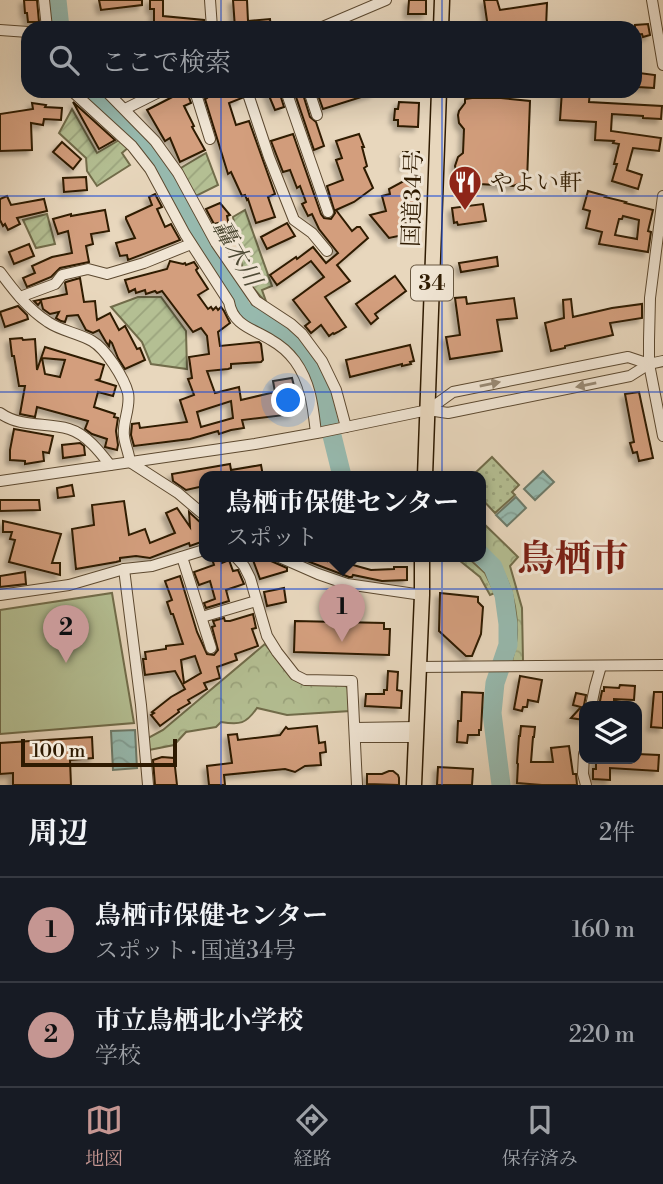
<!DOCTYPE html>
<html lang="ja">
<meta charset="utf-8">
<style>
:root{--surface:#171b24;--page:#20242c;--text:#f1f3f6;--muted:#9ea1a6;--line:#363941;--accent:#c59692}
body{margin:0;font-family:"Libre Bodoni","Noto Serif JP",serif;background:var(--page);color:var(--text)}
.controls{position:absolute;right:21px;bottom:21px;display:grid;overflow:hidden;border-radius:14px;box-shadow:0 7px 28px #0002}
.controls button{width:63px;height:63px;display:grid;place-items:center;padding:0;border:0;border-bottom:2px solid var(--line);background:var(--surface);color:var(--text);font:35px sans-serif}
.scale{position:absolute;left:21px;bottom:18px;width:156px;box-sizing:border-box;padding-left:7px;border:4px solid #2e1a01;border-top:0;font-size:19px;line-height:24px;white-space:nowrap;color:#2e1a01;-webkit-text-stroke:5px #f0e5d4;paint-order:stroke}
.you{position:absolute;left:289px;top:401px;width:24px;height:24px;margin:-18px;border:5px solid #fff;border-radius:50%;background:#1a73e8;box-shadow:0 0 0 10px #1a73e833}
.badge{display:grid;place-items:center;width:46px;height:46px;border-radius:50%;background:var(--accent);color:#111;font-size:23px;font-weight:700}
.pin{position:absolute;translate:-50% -58px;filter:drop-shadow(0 2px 4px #0008)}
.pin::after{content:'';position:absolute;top:37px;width:24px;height:21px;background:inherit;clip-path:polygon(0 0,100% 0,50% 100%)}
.popup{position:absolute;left:199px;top:471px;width:287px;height:91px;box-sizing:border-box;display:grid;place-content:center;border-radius:14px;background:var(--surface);filter:drop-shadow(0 2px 5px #0005);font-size:23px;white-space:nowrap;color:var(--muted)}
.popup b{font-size:26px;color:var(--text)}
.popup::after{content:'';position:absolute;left:50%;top:100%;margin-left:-14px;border:14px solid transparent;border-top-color:var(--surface)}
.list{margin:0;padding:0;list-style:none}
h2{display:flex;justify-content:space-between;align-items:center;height:91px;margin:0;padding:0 28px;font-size:30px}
h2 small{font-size:23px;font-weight:400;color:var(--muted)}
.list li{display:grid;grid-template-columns:46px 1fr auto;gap:21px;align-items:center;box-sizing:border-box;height:105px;padding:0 28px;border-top:2px solid var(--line)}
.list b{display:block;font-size:26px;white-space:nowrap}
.list p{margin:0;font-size:23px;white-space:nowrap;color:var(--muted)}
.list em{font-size:23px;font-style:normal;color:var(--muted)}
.icon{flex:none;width:38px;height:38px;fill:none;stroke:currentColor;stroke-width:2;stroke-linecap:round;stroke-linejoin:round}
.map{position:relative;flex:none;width:663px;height:785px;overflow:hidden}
.search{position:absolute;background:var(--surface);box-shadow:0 7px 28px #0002;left:21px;right:21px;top:21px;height:77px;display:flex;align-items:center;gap:18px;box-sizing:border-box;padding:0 24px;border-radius:21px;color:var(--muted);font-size:26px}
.sheet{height:301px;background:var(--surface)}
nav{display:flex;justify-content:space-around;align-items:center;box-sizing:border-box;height:98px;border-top:2px solid var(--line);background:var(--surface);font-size:19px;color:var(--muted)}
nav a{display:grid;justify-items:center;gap:4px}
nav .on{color:var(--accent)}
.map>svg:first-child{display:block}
.grass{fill:url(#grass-dots);stroke:#716c4a;stroke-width:2}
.park{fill:url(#park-crowns);stroke:#716c4a;stroke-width:2}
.garden{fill:url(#garden-furrows);stroke:#716c4a;stroke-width:2}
.pitch{fill:#b4bf93;stroke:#716c4a;stroke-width:2}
.water{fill:url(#water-waves);stroke:#6d7a69;stroke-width:2}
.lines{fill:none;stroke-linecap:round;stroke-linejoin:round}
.river{stroke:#97baaf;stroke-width:19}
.building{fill:#d39e7d;stroke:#2e1a01;stroke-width:2;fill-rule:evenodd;filter:url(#shadow)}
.minor-casing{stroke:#5c4930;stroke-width:12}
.highway-casing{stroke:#2e1a01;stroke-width:17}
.minor{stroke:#f0e5d4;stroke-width:10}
.highway{stroke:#e8d7bd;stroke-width:14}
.oneway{fill:#998a75}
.grid{fill:none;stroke:#1d4ed8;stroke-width:2;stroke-opacity:0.55}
.labels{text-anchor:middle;stroke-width:6;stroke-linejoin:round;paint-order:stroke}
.shield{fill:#f0e5d4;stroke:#685740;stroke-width:2}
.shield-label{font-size:21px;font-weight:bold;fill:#2e1a01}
.poi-label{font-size:23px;fill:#2e1a01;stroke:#f0e5d4;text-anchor:start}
.street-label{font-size:23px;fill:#2e1a01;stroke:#f0e5d4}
.water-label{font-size:24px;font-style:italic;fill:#4e4a35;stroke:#f0e5d4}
.town-label{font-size:37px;font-weight:bold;fill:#7a1f14;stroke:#f0e5d4}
</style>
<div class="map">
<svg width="663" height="785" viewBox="0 0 663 785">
<defs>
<pattern id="grass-dots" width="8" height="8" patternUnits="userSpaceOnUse" patternTransform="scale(1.75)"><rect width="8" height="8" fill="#b4bf93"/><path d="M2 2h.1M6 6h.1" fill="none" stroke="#9ba47d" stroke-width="1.8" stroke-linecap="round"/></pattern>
<pattern id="park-crowns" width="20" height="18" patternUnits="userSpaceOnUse" patternTransform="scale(1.75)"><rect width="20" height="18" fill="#b4bf93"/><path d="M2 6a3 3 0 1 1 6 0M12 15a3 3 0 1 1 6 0" fill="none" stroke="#9ba47d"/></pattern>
<pattern id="garden-furrows" width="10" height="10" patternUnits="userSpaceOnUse" patternTransform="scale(1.75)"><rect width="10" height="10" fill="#b4bf93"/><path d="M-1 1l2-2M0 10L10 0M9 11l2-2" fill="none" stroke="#9ba47d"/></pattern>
<pattern id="water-waves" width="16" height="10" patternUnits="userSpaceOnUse" patternTransform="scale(1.75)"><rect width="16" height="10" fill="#97baaf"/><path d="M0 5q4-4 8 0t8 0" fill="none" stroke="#829f95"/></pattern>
<filter id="shadow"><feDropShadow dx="-4" dy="4" stdDeviation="2" flood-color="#0004"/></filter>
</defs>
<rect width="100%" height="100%" fill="#e8d7bd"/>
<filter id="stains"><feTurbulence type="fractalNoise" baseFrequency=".00286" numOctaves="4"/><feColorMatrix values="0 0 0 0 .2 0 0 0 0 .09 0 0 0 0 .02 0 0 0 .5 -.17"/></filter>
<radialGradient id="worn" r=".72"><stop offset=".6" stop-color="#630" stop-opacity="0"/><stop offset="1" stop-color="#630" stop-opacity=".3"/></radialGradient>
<g class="grass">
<path d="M492,457L519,485L512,492L515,495L495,513L480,497V476H472Z"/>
<path d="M454,556H466L485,573L495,593L490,595L480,577Z"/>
</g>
<g class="park">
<path d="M480,520L518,557L510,566L522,608L523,661H512C514,652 517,642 517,634C518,602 507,564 480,546Z"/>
<path d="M265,644L292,677L345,684L349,690L350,711L287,715L257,708C246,724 240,725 221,722L216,727L186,732L174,745L149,750L148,738L163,730Z"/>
</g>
<g class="garden">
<path d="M72,109L97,153L121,139L129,147L122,153L130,165L97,186L87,171L86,158L59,133Z"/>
<path d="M206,153L218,185L194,197L179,169Z"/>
<path d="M245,210L272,286L262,290L267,304L244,277L233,217Z"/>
<path d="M47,214L55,244L36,248L23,220Z"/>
<path d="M138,297H161L186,331L187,369L151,364L142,342L111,307Z"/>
</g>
<path class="pitch" d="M112,593L134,723L0,734V610Z"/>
<g class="water">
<path d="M543,471L554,482L535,500L524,489Z"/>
<path d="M516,497L526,508L507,526L496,515Z"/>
<path d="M135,730L137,768L113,770L111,731Z"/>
</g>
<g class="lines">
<g class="river">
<path d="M57,0L60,28"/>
<path d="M94,91L138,132L197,233L233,290L242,310L276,326L306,358L320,387L342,476"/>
<path d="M480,554L493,567L504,595L508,624V645L495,683L492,713L501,785"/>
</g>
</g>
<g class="building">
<path d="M24,0H37L39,22H28L27,13H25Z"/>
<path d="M99,0H142V5L101,10Z"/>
<path d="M150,0H163V16L204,20L205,28H154V9H150Z"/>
<path d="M233,0H247L248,21L270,19L271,28H235Z"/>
<path d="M409,0H426V14H408Z"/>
<path d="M484,0H497L500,10L547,3L546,28H488Z"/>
<path d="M648,24L650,35L643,37L642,34L635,35V25Z"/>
<path d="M639,73L655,75L654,88L638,87Z"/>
<path d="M184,91L186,96L188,95L191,103L184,106L194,126L192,127L205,150L180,162L170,138L165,141L147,110Z"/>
<path d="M204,91H240L242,98L229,103L236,125L249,121L275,194L268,197L275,217L256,223L248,199L247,200L245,195L242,196L231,172L228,174L205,99L207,98Z"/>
<path d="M267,91H279L284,107L275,110Z"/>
<path d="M294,91H302L310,117L316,122L324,146L314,150Z"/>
<path d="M331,91H374V93L323,109L318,95Z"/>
<path d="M562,91H590L589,102L662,106L661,119L643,118V116L612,114L611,131L661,138L659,151L633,148L627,170L642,175L638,189L612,181L617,164H614L619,144L613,143L614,141L595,140L596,122L560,120Z"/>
<path d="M472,98H501L530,101L527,181L513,186L462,183V179L457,174L455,166L458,157L463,153L464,129L459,123L458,115L459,111L465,103V99Z"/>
<path d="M73,102L115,140L99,149Z"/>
<path d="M399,102L419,103L418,127L398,126V120H394L395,109H398Z"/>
<path d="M32,103L46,105L45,107L62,108L61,120L44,119L43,125L31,123L32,150L0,151V114L33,109Z"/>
<path d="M293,134L321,214L324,218L331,219L335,213L327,186L343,180L336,160L342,158L336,141L359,134L364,147H362L367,166L364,168L373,188L354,202L336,210L352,231L357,227H360L368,238L337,265L350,281L325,297L346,327L338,332L334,334L333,333L329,336L321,325L311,333L305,326L310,322L293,300L324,277L311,261L277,285L270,275L296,257L297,259L313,247L326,263L338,253L319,229L312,214L308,216L302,204L306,202L300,186L297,188L290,170L283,172L276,154L271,141Z"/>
<path d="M62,142L81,159L73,169L53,152Z"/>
<path d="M403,152H419V158L403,168Z"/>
<path d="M413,176L420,207L403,211L408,234L389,238L370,215L386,211L382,196L390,194L389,189Z"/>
<path d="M86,177L87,190L64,192L63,178Z"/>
<path d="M588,191L606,196L605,197L626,202L625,203L653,210L648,231L651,232L648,252L599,244L602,232L586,228L590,211L583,209ZM623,216L639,220L637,239L615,235L619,219H622Z"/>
<path d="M155,194L162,207L157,209L165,227L171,224L180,240L128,260L127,255L120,256L116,243L135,238L126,219V217L152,205L149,197Z"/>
<path d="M7,196L11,205L44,199L47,211L17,218L20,224L8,230L5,224L3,226L0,220V199Z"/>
<path d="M220,203L230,215L227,216L231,236L221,237L219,233L218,223L214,224L206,209Z"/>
<path d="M483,204L486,221L458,225L457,222L454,223L452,208Z"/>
<path d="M105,210L109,231L91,234L93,244L86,246L89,262L60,268L51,277L27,287L23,278L35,273L32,266L52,257L72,253L68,231L58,234L53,219L71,214V216Z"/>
<path d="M287,223L295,236L267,249L261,237Z"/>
<path d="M29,244L34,256L14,264L9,252Z"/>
<path d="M497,257L498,266L461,272L459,263Z"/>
<path d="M170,261L183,264L185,263L186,265L194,262L198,268L196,270L197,272L208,289L198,295L208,309L211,307L213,310L216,307L218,310L221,307L224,311L230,323L218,332L220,346L259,342L261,344L263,360L261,362L231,364V368L228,369L207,371L215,393L239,387L241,400L275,392L273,381L292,378L296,394L290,395L293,414L242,420L244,428L231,430L219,434L218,431L190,439L134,446L131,435L132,424L139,423L140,428L187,422L180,400L194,395L188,379L192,378L189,357L209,354L207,336L201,328L193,332L162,291L157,293L155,291L146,294L145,290L136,293L135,289L129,292L125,280L167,269ZM231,401L233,418L201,427L197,412Z"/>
<path d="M395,276L406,291L375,314L378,318L371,324L356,304Z"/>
<path d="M80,278L84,302L95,301L97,320L110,313L119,330L125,326L137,349L140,348L145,360L125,369L118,358L112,343L110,341L109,346L106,342L99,330L93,333L86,330L78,315L67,316L65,322L61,321L56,318L59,312L50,314L43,309L41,301L38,305L34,301L67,294L65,283L66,282Z"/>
<path d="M466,297L467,304L514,298L517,318L497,320L502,351L450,359L446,337L460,335L455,298Z"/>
<path d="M571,299L573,317L612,308L642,304V318L610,323L613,335L565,346V348L551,351L545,323L564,318L563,300Z"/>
<path d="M18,306L27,315L28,319L5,327L0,312Z"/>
<path d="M22,338L23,340L35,339L37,370L45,347L104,365L100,379L97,380L116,386L113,396L98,392L94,407L115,414L114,417L118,418L116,431L118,445L117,450L105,447L107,439L92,434L85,429L88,421L37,407L35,417L20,414L25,386H19L14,356H12L10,339ZM42,358L65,360L60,377L45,374Z"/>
<path d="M410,345L414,361L410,362L411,364L402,366V364L350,377L346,360Z"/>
<path d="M639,392L653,458L639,461L637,452L633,453L630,443L634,442L625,394Z"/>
<path d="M14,429L53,436L49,453L43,452L44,461L25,464V461L10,460V450Z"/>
<path d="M80,443L84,446L85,455L63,458L62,445Z"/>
<path d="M230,464L231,470L261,465L263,476H204V486L186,490L173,481L172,474Z"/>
<path d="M72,485L74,496L58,498L57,488Z"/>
<path d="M0,500H39L40,510L0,511Z"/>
<path d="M124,501L129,535L145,529L150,543L175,533L166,513L177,508L190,527L189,512L202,524H204V541L190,546L189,543L150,558L136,556L120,558V561L116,562L76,569L72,529L94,525L92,505Z"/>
<path d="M3,521L61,534L52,563H60V575L9,562L15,540L10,539L12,532H3Z"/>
<path d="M211,556H220L222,563L229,560L233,571L238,570L244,584L226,590L229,601L206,608L204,603L215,599L210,581L199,585L194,572L214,565Z"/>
<path d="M262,556H270L271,561L287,568V571L260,579L253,560Z"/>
<path d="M310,556H318L327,561L328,558L371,570L394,569V567H407V580L382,581L353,575L352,577H349L307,561Z"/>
<path d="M25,572L26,584L0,587V576Z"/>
<path d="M180,576L197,632L207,654L214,655L218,650L212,627L215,626L213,621L224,618L225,621H230L253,614L256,628L252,629L258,646L235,654L237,660L217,667L220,678L204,683L207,689L188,700L190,703L178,710L179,712L160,726L151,715L154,713L152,712L171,697L185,689L175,671L145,675L143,659H146L145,652L166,649V646L183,644L173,614H171L167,602L172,600L165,581ZM195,656L201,673L184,683L181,660Z"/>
<path d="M284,588L286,602L267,606L264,592Z"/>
<path d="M440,593L478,597V602L483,607L481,634L472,656H466L439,631Z"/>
<path d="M295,621L384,623V629H390L389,655L294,652Z"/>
<path d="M388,671L398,672L397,690L402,691L401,708L365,706L366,694H384V690H387Z"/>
<path d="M520,676L542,680L538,702L528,700L527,707H523L522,711L514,709Z"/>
<path d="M620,685L635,686L634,700L614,699V701L622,702L621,706H599L602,691H604V687L619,688Z"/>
<path d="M462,692L483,693L481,730H479V735H468L467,743L457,742L458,721H461Z"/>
<path d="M654,692H663V728L651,727Z"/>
<path d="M576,693L586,695L584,705V720L571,718L581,707L573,705Z"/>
<path d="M317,726L319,743L325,742L326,752L320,753L321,765L305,766L295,772L285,769L224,775L225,785H209L207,766L232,763L228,735L237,734L238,740L280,735L286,727L288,729Z"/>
<path d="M521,726L535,727L534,737H533L531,762H553L551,748L569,746L573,774H576L577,785H542L517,783L518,764L517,763L519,736H520Z"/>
<path d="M92,737L93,758L70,760L71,785H13V773L0,774V743Z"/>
<path d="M637,754L659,755L658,771L610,768V780L593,779V769H596V759H637Z"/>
<path d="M162,757L174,758L177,785H155L153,760Z"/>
<path d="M438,767L473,769L472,785H437Z"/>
<path d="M389,771H393L398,775L399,778V785L367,784V774H382Z"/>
</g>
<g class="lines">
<defs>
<g id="minor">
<path d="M44,0L47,28"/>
<path d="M210,0L212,28"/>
<path d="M652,0L663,65"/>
<path d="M320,28L386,0"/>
<path d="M0,30L28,32"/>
<path d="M72,91L132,146L150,169L185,234L229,302C233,326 254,329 271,340C280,345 289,353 295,361C311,383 313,407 316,433"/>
<path d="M106,91L155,141L178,173L216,243L256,301L291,324L302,334L322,361L336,390L346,427"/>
<path d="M195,91L210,139"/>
<path d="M247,91L269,157L294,220L312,233L327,251"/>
<path d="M286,91L328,212"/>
<path d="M309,91L317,115"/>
<path d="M125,109L161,91"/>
<path d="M663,196L650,298L649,340V364L663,436"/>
<path d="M0,272C14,291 28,309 48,322C61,331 78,333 92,341C106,349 124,378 128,393C131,408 122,422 124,436C125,445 129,453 130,462L178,493L204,515"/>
<path d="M20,297L55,284L62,275L88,269L107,274L144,263L191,244"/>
<path d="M428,410L453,392L628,357L649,364"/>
<path d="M0,413C21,428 46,422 69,429C86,434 100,452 110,465"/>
<path d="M0,481L255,444L322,432L428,410L448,413L630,376L649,364L663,361"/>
<path d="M235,556L244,566L250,578L267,636L277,652L295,675L305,680L352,681L357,785"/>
<path d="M277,556L318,574L347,584L422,595"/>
<path d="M182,557L211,648"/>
<path d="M124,569L141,705L148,785"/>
<path d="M0,595L69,585L124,569L152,566L204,550"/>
<path d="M202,617L256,601"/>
<path d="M418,667L663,665"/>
<path d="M591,706L595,687L601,666"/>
<path d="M355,728L416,727"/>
<path d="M355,737H416"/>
<path d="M584,754L583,774L586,785"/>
</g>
<g id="highway">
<path d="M441,28L442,0"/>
<path d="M425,476L439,91"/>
<path d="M414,785L422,595V556"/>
</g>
</defs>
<use href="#minor" class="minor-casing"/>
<use href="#highway" class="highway-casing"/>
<use href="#minor" class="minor"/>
<use href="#highway" class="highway"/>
</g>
<defs><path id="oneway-solid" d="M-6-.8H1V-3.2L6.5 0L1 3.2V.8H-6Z" transform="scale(1.75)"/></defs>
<g class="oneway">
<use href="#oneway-solid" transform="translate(490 384) rotate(-11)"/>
<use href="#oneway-solid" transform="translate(586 385) rotate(168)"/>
</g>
<path class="grid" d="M221,0V28M442,0V28M221,91V785M442,91V785M0,196H663M0,392H663M0,589H663"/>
<defs>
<symbol id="restaurant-pin" viewBox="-11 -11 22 30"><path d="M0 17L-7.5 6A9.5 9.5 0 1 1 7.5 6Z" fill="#8f2418" stroke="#f0e5d4"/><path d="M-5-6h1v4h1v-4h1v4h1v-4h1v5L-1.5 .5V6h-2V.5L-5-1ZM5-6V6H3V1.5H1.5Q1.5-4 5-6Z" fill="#fff"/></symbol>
</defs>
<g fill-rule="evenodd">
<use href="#restaurant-pin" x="446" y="163" width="38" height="52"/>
</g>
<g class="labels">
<rect class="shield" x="411" y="265.5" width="42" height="35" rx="5"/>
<g class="shield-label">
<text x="432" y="290">34</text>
</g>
<g class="poi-label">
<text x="490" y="190">やよい軒</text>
</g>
<g class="street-label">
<text transform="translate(412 199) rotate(-88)" y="8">国道34号</text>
</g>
<g class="water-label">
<text transform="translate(237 253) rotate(60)" y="8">轟木川</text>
</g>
<g class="town-label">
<text x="573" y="571">鳥栖市</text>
</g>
</g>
<rect width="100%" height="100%" filter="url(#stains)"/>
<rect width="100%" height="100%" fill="url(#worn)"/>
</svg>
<div class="controls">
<button><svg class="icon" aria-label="layers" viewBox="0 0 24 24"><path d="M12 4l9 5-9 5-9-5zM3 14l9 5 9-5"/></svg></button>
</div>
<div class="scale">100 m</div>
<div class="you"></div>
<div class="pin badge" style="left:342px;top:642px">1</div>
<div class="popup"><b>鳥栖市保健センター</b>スポット</div>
<div class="pin badge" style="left:66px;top:663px">2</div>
<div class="search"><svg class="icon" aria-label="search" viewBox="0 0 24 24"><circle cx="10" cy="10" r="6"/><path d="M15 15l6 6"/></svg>ここで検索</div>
</div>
<section class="sheet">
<h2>周辺<small>2件</small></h2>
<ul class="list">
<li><span class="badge">1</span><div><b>鳥栖市保健センター</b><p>スポット · 国道34号</p></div><em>160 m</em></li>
<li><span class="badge">2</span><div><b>市立鳥栖北小学校</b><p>学校</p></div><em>220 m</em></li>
</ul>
</section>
<nav>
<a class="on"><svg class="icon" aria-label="map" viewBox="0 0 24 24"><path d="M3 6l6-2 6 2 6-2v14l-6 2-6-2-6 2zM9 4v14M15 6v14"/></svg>地図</a>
<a><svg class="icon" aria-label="directions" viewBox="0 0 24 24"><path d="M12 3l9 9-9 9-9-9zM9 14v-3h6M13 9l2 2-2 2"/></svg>経路</a>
<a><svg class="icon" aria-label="saved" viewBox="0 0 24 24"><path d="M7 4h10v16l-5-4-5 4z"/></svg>保存済み</a>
</nav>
